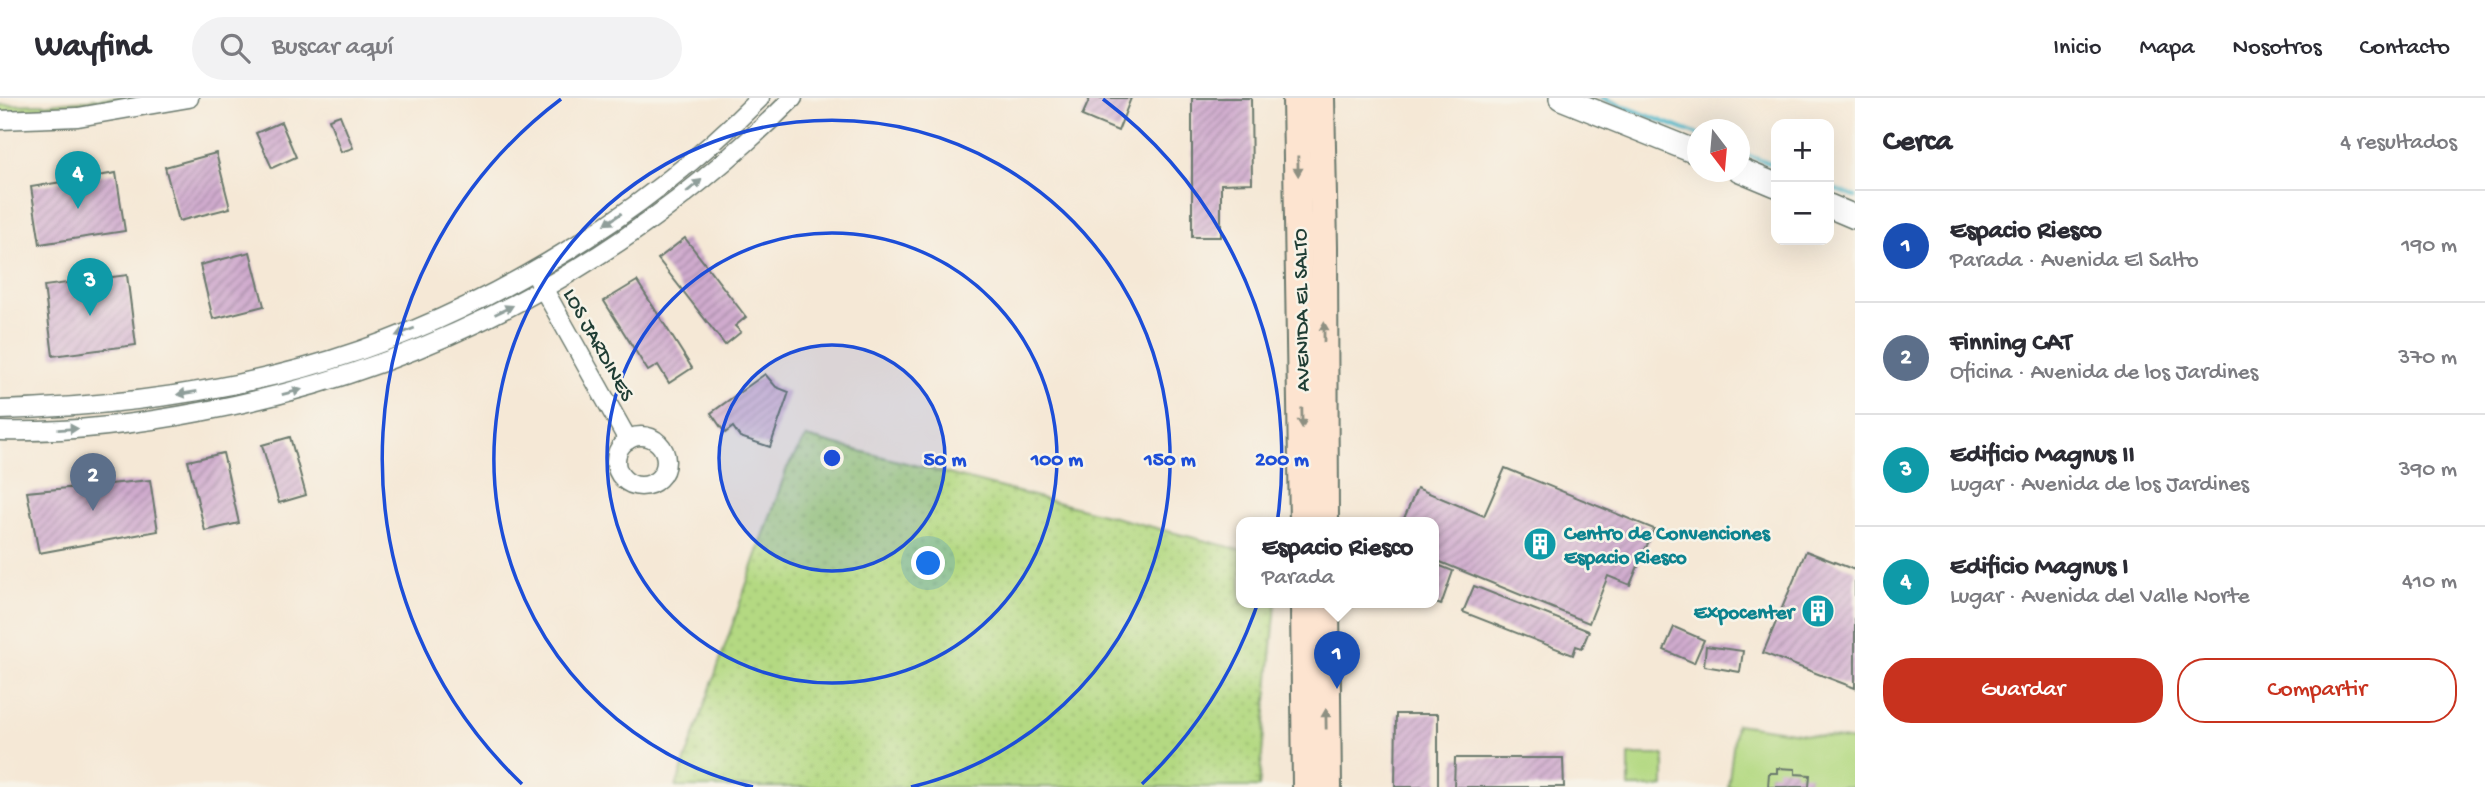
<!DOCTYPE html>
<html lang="es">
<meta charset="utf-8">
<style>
:root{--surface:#fff;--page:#f2f2f3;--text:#2b2b33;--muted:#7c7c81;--line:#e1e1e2;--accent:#c8321e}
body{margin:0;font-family:"Gochi Hand",sans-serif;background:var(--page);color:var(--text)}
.controls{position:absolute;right:21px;top:21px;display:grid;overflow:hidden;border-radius:14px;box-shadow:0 7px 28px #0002}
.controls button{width:63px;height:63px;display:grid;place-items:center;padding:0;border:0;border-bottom:2px solid var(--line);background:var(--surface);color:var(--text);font:35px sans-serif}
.compass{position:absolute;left:1687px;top:21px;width:63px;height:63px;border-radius:50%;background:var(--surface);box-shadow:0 7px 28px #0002;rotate:164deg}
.you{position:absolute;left:929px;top:466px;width:24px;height:24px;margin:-18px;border:5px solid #fff;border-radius:50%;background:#1a73e8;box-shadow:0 0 0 10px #1a73e833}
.badge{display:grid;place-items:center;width:46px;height:46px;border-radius:50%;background:var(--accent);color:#fff;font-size:23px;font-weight:700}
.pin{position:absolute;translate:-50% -58px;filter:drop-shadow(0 2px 4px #0008)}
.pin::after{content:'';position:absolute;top:37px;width:24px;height:21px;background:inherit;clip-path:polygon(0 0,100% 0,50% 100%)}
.popup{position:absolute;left:1236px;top:419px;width:203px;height:91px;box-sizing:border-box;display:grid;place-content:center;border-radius:14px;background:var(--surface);filter:drop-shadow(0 2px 5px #0005);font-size:23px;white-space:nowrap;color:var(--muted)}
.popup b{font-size:26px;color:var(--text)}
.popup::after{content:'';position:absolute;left:50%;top:100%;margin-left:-14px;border:14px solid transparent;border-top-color:var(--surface)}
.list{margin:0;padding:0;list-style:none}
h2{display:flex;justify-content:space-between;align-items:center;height:91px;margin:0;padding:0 28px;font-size:30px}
h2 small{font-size:23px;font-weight:400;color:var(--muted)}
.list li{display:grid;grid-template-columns:46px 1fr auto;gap:21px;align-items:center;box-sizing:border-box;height:112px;padding:0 28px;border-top:2px solid var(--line)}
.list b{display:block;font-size:26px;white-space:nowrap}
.list p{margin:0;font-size:23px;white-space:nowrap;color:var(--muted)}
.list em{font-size:23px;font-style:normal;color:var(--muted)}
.actions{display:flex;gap:14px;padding:21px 28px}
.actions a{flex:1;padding:16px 0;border:2px solid var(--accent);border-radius:28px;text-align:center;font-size:24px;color:var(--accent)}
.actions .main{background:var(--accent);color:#fff}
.icon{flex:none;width:38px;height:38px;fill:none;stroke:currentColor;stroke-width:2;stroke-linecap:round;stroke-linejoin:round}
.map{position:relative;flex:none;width:1855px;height:689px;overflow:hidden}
header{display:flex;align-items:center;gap:42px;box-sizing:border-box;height:98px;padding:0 35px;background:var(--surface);border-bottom:2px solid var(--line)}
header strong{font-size:33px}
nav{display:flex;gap:38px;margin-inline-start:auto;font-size:24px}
.search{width:490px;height:63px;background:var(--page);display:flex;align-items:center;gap:18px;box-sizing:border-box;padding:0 24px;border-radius:38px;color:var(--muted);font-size:26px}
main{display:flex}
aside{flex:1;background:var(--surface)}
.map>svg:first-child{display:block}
.grass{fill:url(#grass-dots);stroke:#6a8b5b;stroke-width:2}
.pitch{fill:#b4d982;stroke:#6a8b5b;stroke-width:2}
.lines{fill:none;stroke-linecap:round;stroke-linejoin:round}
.stream{stroke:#4eb8cb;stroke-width:4.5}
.building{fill:url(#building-hatch)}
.minor-casing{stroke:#6a796d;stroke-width:21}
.tertiary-casing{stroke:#6a796d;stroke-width:26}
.secondary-casing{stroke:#6a796d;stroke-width:30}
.minor{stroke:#fff;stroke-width:18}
.tertiary{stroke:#fff;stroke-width:23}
.secondary{stroke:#fde4d0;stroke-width:26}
.oneway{fill:#8e9082}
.oneway2{fill:#8f9e9a}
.ring{fill:none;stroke:#1d4ed8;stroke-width:3.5}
.labels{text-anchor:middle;stroke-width:5;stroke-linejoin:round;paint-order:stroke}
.street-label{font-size:21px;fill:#1f3d34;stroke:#f7f3e8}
.culture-label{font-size:21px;font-weight:bold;fill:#0d838f;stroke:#f7f3e8;text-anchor:start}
.centre{fill:#1d4ed8;stroke:#f7f3e8;stroke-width:3.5}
.ring-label{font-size:21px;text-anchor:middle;font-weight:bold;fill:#1d4ed8;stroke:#f7f3e8;stroke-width:5;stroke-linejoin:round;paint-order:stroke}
</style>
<header>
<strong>Wayfind</strong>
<div class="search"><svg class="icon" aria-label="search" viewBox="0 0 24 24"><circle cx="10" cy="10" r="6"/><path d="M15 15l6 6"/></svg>Buscar aquí</div>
<nav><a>Inicio</a><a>Mapa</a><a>Nosotros</a><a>Contacto</a></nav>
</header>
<main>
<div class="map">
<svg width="1855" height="689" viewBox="0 0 1855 689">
<defs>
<pattern id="grass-dots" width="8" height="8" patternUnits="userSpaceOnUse" patternTransform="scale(1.75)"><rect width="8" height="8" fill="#b4d982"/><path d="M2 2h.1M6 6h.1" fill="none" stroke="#9abb71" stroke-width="1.8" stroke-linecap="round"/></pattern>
<pattern id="building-hatch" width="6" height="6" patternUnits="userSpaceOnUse" patternTransform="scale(1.75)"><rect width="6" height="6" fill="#d0abce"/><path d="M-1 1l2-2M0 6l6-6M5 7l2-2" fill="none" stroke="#a88ca8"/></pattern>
</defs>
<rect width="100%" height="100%" fill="#f7f3e8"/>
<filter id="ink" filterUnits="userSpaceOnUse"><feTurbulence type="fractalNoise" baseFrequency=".0143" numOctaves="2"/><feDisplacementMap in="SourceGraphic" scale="14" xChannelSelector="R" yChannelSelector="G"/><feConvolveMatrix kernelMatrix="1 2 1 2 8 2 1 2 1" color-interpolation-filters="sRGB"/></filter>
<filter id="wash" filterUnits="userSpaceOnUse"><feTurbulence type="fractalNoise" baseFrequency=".00686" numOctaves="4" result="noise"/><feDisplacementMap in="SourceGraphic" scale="28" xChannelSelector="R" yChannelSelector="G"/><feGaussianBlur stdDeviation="1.57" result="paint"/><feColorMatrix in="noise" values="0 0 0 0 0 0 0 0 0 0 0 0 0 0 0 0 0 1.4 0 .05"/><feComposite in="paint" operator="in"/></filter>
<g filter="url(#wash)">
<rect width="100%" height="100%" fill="#f5e8d6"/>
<g class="grass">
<path d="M109,0H150L76,11L0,15V7L48,6Z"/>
<path d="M806,339L1241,452V505H1276L1259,689H676L787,370Z"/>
</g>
<g class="pitch">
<path d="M1736,626L1855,643V689H1728Z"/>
<rect x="1629" y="657" width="35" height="32"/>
</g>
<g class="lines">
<g class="stream">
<path d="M1602,0L1698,37"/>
<path d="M1740,54L1776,68"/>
<path d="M1829,89L1855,99"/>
</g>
</g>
<g id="blocks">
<g class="building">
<path d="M1090,0H1131L1118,33L1082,18Z"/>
<path d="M1192,0H1251L1252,85L1221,86V139H1192Z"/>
<path d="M340,17L353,50L341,54L329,21Z"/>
<path d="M281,24L296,59L272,70L256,35Z"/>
<path d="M216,55L230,110L179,123L165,69Z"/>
<path d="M116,75L125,133L40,146L31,89Z"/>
<path d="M685,140L746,219L735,228L741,234L725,247L658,161Z"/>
<path d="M250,154L264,208L213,221L200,167Z"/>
<path d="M127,177L136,247L53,258L44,188Z"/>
<path d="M637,183L692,270L669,285L658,267L648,273L604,203Z"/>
<path d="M765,276L776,289L789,294L770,349L740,339L733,329L725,335L711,315Z"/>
<path d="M290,339L306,397L279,405L262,347Z"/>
<path d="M223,355L239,425L205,433L188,363Z"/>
<path d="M1505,370L1654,431L1630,487L1608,478L1589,525L1433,461V425H1402L1417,390L1484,418Z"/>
<path d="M150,382L158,433L39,455L27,394Z"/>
<path d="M1806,453L1855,472V590L1763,555Z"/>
<path d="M1433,465L1453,473L1441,507L1433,504Z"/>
<path d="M1474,488L1589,533L1582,550L1576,548L1573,557L1463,514Z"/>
<path d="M1674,529L1704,542L1694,565L1664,552Z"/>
<path d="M1706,548L1743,553L1740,574L1704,568Z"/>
<path d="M1396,616H1438V689H1395Z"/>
<path d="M1455,660H1563L1564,689H1454Z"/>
<path d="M1777,670L1795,671V676L1810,677L1809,689H1768L1769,675H1777Z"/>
</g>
</g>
</g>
<g filter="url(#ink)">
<use href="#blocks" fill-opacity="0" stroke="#6a796d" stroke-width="2"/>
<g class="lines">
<defs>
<g id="minor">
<path d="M0,22L78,19L189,0"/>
<path d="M538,181L628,342"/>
<path d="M0,312C102,309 205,297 304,270C470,224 639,123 760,0"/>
<path d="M0,333C69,335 138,326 205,313C432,270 630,163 793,0"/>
<circle cx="641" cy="363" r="25"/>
</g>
<g id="tertiary">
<path d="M1561,0L1698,55"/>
<path d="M1740,72L1776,87"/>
<path d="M1829,108L1855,119"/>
</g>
<g id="secondary">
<path d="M1296,0L1303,425"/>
<path d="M1321,0L1324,149L1325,425"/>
<path d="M1304,505L1306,689"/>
<path d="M1326,505L1328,689"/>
</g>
</defs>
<use href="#minor" class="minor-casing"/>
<use href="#tertiary" class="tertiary-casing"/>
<use href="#secondary" class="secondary-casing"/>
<use href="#minor" class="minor"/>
<use href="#tertiary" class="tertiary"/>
<use href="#secondary" class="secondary"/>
</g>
<defs><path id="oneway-solid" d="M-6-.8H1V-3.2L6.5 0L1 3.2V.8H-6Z" transform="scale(1.75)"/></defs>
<g class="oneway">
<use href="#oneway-solid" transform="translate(1298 68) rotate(89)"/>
<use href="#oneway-solid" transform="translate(1324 234) rotate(-90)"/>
<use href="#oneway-solid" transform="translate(1302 320) rotate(89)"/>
<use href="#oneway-solid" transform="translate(1326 621) rotate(-91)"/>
</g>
<g class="oneway2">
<use href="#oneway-solid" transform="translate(694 88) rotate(-39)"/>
<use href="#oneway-solid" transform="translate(613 121) rotate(146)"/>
<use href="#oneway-solid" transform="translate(504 212) rotate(-26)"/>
<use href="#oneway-solid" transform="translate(405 234) rotate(158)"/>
<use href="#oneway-solid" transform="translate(292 294) rotate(-14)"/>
<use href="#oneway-solid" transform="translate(187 295) rotate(171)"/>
<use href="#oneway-solid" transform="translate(68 331) rotate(-3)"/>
</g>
</g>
<circle cx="832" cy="360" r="113" fill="#1d4ed8" fill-opacity=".12"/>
<g class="ring">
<circle cx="832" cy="360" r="113"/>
<circle cx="832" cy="360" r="225"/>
<path d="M753 689A338 338 0 1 1 911 689"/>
<path d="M522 686A450 450 0 0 1 561 1M1103 1A450 450 0 0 1 1142 686"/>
</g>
<defs>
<symbol id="building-disc" viewBox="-11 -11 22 22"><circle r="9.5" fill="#0f9aa8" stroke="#f7f3e8"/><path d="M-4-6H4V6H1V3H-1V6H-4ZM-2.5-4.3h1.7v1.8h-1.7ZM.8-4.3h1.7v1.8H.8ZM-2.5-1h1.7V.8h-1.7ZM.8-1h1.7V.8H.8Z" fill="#fff"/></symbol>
</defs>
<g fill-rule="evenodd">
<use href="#building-disc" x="1521" y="427" width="38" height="38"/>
<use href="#building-disc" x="1799" y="494" width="38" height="38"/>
</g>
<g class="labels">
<g class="street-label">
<text transform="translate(1300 212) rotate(-91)" y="7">AVENIDA EL SALTO</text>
<text transform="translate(600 246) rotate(61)" y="7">LOS JARDINES</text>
</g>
<g class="culture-label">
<text x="1564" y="441">Centro de Convenciones<tspan x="1564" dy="24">Espacio Riesco</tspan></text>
<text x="1794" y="520" text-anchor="end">Expocenter</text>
</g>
</g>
<circle cx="832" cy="360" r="10" class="centre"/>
<g class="ring-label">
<text x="945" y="367">50 m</text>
<text x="1057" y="367">100 m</text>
<text x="1170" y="367">150 m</text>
<text x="1282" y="367">200 m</text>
</g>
</svg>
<div class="controls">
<button>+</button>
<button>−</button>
</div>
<svg class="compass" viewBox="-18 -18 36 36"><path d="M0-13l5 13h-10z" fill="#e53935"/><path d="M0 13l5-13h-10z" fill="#7c7c81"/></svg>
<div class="you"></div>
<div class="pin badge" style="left:1337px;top:591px;background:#1a4fb4">1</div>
<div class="popup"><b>Espacio Riesco</b>Parada</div>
<div class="pin badge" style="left:93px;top:413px;background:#5c6f8a">2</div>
<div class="pin badge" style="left:90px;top:218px;background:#0f9aa8">3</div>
<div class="pin badge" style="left:78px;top:111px;background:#0f9aa8">4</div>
</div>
<aside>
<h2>Cerca<small>4 resultados</small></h2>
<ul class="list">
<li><span class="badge" style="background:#1a4fb4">1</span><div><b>Espacio Riesco</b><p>Parada · Avenida El Salto</p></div><em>190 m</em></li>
<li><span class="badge" style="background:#5c6f8a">2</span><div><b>Finning CAT</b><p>Oficina · Avenida de los Jardines</p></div><em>370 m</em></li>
<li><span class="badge" style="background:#0f9aa8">3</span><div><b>Edificio Magnus II</b><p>Lugar · Avenida de los Jardines</p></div><em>390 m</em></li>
<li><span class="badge" style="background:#0f9aa8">4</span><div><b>Edificio Magnus I</b><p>Lugar · Avenida del Valle Norte</p></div><em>410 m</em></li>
</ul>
<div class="actions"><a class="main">Guardar</a><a>Compartir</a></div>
</aside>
</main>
